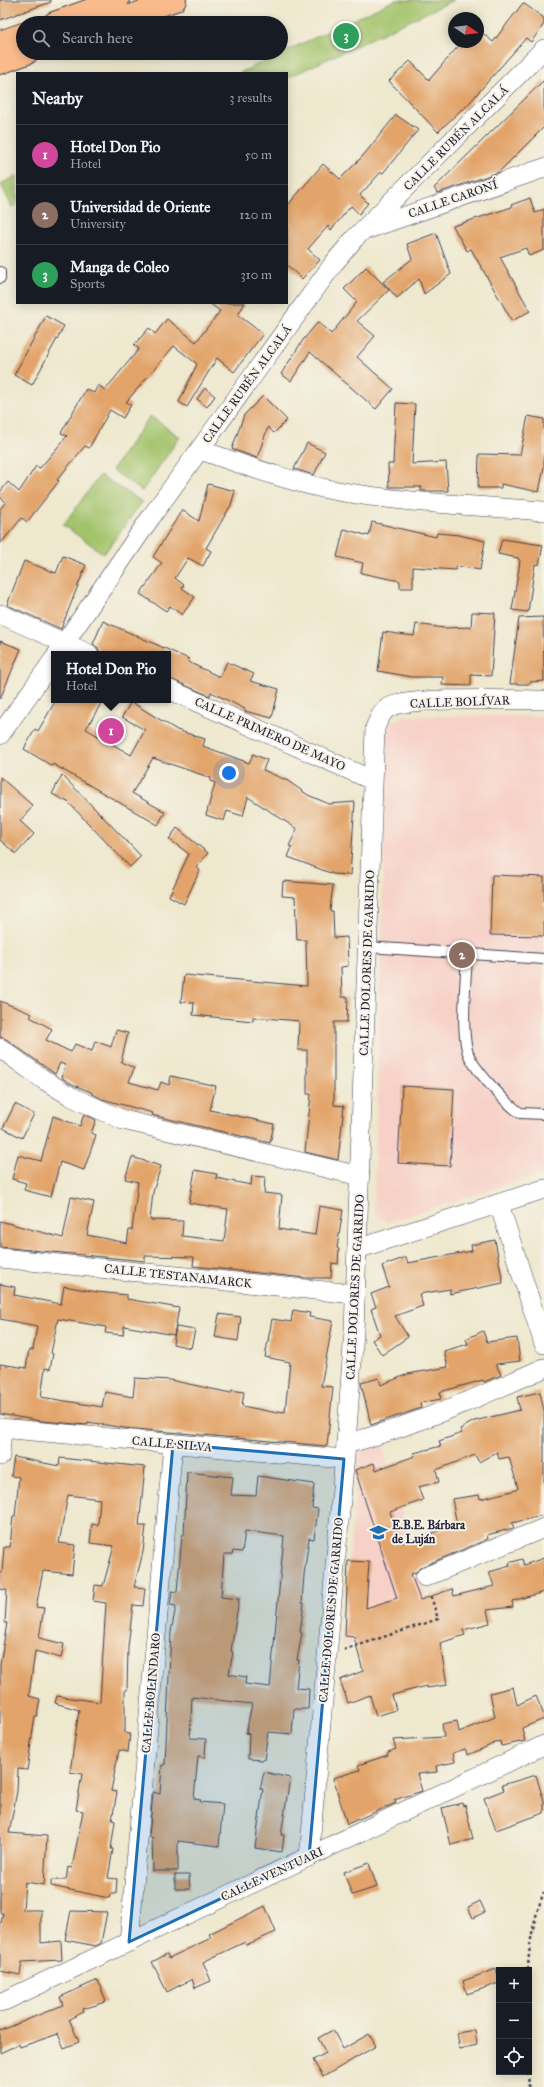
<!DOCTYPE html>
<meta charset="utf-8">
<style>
:root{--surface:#171b24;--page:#20242c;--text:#f1f3f6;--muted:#9ea1a6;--line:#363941;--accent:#0f766e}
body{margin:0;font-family:"IM FELL Great Primer",serif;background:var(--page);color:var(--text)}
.controls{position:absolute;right:12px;bottom:12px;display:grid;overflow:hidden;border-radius:0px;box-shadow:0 2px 10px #0003}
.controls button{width:36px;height:36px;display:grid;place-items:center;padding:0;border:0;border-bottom:1px solid var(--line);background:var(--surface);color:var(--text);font:20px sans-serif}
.compass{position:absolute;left:448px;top:12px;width:36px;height:36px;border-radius:50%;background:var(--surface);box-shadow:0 2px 10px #0003;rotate:103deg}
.you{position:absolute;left:229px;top:773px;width:14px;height:14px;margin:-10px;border:3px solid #fff;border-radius:50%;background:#1a73e8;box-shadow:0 0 0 6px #1a73e833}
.badge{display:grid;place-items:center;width:26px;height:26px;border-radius:50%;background:var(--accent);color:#fff;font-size:13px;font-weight:700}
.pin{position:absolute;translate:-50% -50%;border:2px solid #fff;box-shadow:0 1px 4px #0006}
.popup{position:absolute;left:51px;top:651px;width:120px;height:52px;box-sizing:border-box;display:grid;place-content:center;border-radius:0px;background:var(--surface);filter:drop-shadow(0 1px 3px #0005);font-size:13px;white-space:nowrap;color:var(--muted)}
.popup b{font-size:15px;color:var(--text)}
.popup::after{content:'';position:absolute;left:50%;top:100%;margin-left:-8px;border:8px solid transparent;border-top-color:var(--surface)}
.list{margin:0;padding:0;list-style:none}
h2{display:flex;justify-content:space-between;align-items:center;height:52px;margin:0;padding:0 16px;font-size:17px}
h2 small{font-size:13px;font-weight:400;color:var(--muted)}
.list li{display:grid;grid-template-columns:26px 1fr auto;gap:12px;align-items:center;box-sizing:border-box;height:60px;padding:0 16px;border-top:1px solid var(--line)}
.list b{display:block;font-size:15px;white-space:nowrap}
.list p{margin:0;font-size:13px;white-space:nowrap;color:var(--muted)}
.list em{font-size:13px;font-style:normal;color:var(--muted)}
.icon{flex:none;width:22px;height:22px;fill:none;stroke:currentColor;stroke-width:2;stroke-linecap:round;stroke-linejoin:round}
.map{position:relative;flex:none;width:544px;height:2087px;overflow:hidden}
.search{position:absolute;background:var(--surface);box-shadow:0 2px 10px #0003;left:16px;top:16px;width:272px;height:44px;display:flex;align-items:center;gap:10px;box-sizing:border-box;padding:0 14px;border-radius:22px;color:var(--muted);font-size:15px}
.panel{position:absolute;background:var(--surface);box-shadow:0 2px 10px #0003;left:16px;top:72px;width:272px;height:232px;border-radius:0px}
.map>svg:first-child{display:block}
.built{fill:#f7d1c8}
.green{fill:#a2c36b;stroke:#627253}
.building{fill:#e2a46b;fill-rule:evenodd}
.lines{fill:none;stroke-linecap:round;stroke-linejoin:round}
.lane-casing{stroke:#414051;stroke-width:12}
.street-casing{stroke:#414051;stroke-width:20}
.highway-casing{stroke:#414051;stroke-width:24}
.path{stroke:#414051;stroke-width:2.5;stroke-dasharray:3 3;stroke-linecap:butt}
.lane{stroke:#fff;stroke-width:10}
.street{stroke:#fff;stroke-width:19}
.highway{stroke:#fabb8c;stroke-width:22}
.marked{fill:#1f6fb2;fill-opacity:0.2;stroke:#1f6fb2;stroke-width:3;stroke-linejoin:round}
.labels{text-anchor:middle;stroke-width:4;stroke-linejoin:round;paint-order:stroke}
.street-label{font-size:12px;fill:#22223b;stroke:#f7f3e8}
.poi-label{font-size:12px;font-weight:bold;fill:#22223b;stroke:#f7f3e8;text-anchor:start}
</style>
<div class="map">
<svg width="544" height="2087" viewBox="0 0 544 2087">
<rect width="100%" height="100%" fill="#f7f3e8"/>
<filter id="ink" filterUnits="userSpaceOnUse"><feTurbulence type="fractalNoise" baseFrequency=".025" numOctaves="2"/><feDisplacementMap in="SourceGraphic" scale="8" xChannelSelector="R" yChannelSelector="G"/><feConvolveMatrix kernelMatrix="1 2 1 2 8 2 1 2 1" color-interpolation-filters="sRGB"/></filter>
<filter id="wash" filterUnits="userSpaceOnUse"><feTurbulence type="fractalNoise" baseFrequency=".012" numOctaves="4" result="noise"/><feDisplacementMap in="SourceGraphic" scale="16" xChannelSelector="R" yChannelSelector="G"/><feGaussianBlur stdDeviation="0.9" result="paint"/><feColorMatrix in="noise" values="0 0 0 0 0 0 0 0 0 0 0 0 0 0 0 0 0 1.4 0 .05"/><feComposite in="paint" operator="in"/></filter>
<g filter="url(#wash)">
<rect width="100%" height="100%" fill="#eee8ce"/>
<g class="built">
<path d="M402,716H544V1173L387,1222L376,1215L374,1207L387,737L393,722Z"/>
<path d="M382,1445L431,1614L341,1647L359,1450Z"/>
</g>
<g class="green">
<path d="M395,0H454L287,78V73H239Z"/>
<path d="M17,176V204L12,207L1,184Z"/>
<path d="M150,416L180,437L142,491L112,470Z"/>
<path d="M100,475L142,502L104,554L63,525Z"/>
</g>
<g id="blocks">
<g class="building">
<path d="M0,0H51V2L0,20Z"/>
<path d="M523,3L544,18V24L531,42L526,38L463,110L462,109L438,132L389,81L410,61L429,80L462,42H478V29L493,42Z"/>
<path d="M544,80V127L499,172L438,193L434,188Z"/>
<path d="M396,115L418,130L383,173L381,172L360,195L368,203L359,214L351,206L331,230L328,226L308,249L320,260L302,279L287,265V206L323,164L340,179L362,157Z"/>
<path d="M530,198L535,213L544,209V250L529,256L526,248L500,257L530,311L512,321L471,249L467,251L453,226L512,207L511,205Z"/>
<path d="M436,233L451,274L424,294L419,279L397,298L383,282L412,259L407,244Z"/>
<path d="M366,267L389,290L357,321L375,336L357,357L393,389L376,409L310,352L291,381L281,374L303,340L318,322L331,334L357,302L344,289Z"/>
<path d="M209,303H245L238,315L263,334L234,372L217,358L187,407L179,402L197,364L174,346L126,402L131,405L123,418L110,410L89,448L85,446L57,480L59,481L27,522L22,518L0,544V509L6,502L0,497V492L8,482L19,492L36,466L40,468L67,436L61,433L86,389L94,393L98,385L105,390L139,349L134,345L149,328L155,334L167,319L196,342L220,311Z"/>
<path d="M46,316L64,326L32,385L14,375Z"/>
<path d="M205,388L215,396L207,407L197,399Z"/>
<path d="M263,396L287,420L274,433L268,427L257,458L232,449L244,415Z"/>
<path d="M396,403L415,404L412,464L446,462L448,491H421V487H389L388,464H393Z"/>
<path d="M528,416L544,419V467L539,492L501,484V488H478L479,454L520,455Z"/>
<path d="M307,443L325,452L314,475L294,469Z"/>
<path d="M208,484L235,491L231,505L206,548L211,551L203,566L188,558L175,578L184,585L182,588L195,597L182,615L170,606L166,611L140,594L162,563L153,557L182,510L199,521Z"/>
<path d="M372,522L436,537L437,533L459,535L485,541L480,570L456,566V570L413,567V588H400V581L361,573L363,563L337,557L344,529L369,536Z"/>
<path d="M502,539L543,545L539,565L535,564L528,612L512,610L520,561L518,558L498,554Z"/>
<path d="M63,556L86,565L61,629L7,605L24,561L56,573Z"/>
<path d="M472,612L495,613L491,676L471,675V686L442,685L443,677H412L378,671L383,632L414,636L416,624L444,628L471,627Z"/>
<path d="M543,617L544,681L530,682V684H510L519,618Z"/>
<path d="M103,621L189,659L188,662L220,677L227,662L254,674L250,681L279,689L272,718L245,711V709L211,692L210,696L168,678V654H100L98,648L93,644Z"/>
<path d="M0,641L21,649L0,699Z"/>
<path d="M56,700H103L86,729L131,755L145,730L122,717L131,702L177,730L205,739L203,746L249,763L253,754L267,760L263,770L288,781L308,795L329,804L355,802L350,875L333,874L288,857L292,847L289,846L297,829L248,797L243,816L227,811L224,821L206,815L215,783L210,781L211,778L153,758L132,793L165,812L158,825L53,764L52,766L24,749L35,729L38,731Z"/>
<path d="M62,775L141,856L130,867L68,802L52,794Z"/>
<path d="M0,777L33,806L20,821L34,834L16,854L0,840Z"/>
<path d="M177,828L208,853L196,868L200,870L184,904L169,896L189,854L169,839Z"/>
<path d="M492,875L544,877V936L490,935Z"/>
<path d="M283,881L333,885L330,911H333L334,938L347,937L348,966L341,967L342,997H348L347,1022H334V1105L344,1106L338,1160L305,1152L311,1094H307V1050H298L299,1021L253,1017V1021L193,1015L194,1003L181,1002L184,975L307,986L306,940H297L295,897L282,896Z"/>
<path d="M0,1001L32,1014L30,1017L52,1029L46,1040L71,1052L75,1044L92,1051L95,1041L111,1047L116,1030L128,1033L121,1062L134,1068L129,1082L158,1090L161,1082L169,1085L171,1076L216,1086L210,1110L274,1124L270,1143L152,1115L153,1113L102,1099L91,1093V1092L76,1086L62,1078L65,1065L60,1063L55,1074L6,1039L0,1037Z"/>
<path d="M402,1086L454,1089L450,1166L398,1163Z"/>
<path d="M15,1104L34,1114L22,1138L3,1128Z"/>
<path d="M84,1114L96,1120L91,1133L96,1135L84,1170L60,1162L51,1197L24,1190L26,1183L12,1179L18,1155L41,1161L53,1116L80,1126Z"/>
<path d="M132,1157L161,1166L153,1192L150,1220L183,1221L182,1236L224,1241L228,1209L189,1203L195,1170L217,1174L216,1178L251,1185L252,1176L265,1177L264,1193L282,1195L279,1229L315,1235L319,1206L343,1210L337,1248L339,1249L338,1264L332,1263L331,1278H306L193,1266L194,1257L145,1256V1261L0,1247V1221L63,1238L71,1197L94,1202L87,1235L127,1243L129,1230H132L138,1182L125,1179Z"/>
<path d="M495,1240L503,1283L450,1294V1289L419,1294L423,1306L395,1316L408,1337L382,1355L372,1340L380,1335L371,1309L376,1307L371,1294L389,1287L382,1266L406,1257L408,1263L472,1251L471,1245Z"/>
<path d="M0,1284L15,1287L14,1295L61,1304L64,1286L97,1292L127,1295V1299L179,1308L174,1335L124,1326L123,1335L105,1333L106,1327L58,1319L51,1353L53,1354L50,1369L45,1368L41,1397L102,1407L105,1392L133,1397L135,1378L170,1380L231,1393L232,1390L244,1392L242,1406L277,1413V1411L285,1412L290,1362L265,1357L272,1319L291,1322L293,1310L310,1313L309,1317L333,1321L321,1386L333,1387L327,1446L124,1428L88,1422L87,1425L41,1421L0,1414V1364L26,1368L29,1350H33L37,1326L0,1319Z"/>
<path d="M219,1314L241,1317L238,1341L215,1337Z"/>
<path d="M176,1327L195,1330L191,1348L173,1344Z"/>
<path d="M483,1331L487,1342L517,1338L520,1361L496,1364L501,1375L484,1382L483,1380L440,1392L441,1399L420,1403L421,1408L371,1425L361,1383L379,1378L381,1385L408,1374L448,1367L444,1351L468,1344L466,1339Z"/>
<path d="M540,1392L544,1411V1515L512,1523L514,1528L487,1535L488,1539L421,1567L415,1573L411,1574L420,1600L452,1589L454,1596L494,1586L489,1572L510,1566L509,1563L522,1559L524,1565L544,1558V1592L512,1601L513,1607L487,1610L490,1623L463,1630L465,1635L440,1643L447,1685L427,1688V1686L392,1695L396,1710L376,1716L370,1695L348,1703L340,1680L363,1671L354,1637L345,1636L348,1561L369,1562L366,1608L397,1598L355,1470L374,1463L376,1470L415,1456L414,1453L441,1446L439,1441L462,1433L460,1429L474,1421L520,1410L517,1397ZM497,1452L499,1459L509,1457L518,1488L516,1490L480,1499L479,1495L452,1499L457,1525L401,1543L390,1512L423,1500L418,1487L439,1482L436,1470L475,1455L479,1462Z"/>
<path d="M14,1457L59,1466L60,1458L145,1467L139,1526H146L143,1552L134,1587L145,1588L143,1606L133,1605L128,1647L127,1690H125V1733L130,1734L128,1752L119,1750L111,1791L117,1792L112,1820L115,1821L111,1849H113L108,1878L117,1879L116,1894H110L109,1898L51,1886V1880H66L68,1867L72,1868L83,1811L76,1810L82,1774L70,1772L79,1710L55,1703L57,1696L100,1702L106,1603L93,1601L95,1585L103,1586L114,1546L90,1543L92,1524L98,1525L100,1499L68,1495L59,1543L75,1545L72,1574L43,1571L36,1607L44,1608L39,1638L64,1644L61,1658L35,1651L29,1696L40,1699L37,1716H35L27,1770L18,1769L17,1791L9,1833L47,1836L44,1885L25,1882L23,1910H41V1943L61,1941L62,1960L22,1962L20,1975L0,1971V1927L3,1913H0V1665L7,1623H5L7,1590L0,1589V1573H2L4,1547H10L13,1516H15L19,1477L11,1476Z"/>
<path d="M187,1472L233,1477L231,1495L256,1496L258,1476L314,1484L312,1508L318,1509L314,1539L309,1538L304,1575L302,1603H304L300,1632L302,1633L297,1660H299L296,1688L309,1689L308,1709H294L292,1734L268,1732L264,1760L248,1759L249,1734L246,1733L252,1704L192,1697L190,1738L206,1739L205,1757L198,1756L194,1799L201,1800L200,1802L223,1804L219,1846L178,1841V1871H153L152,1837H149L153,1792L160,1794L162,1765H165L171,1632L176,1606L170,1605L172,1591L177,1592L182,1535H184ZM245,1531L284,1536L270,1687L245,1684L246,1677L229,1674L233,1652L231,1651L239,1599L221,1597L224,1554H232L233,1551L242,1552Z"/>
<path d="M513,1687L517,1705L536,1696L544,1715V1719L522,1728L525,1741L501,1746L500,1741L468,1755L465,1749L453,1753L455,1762L436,1766L437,1772L417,1774L422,1791L394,1800L396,1803L347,1824L333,1778L360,1770L358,1765L388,1755V1752L396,1749L393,1740L444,1737L442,1724L457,1721L459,1732L495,1717L490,1693Z"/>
<path d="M264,1772L290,1778L281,1835H284L282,1852L255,1848L263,1789H260Z"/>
<path d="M536,1775L544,1802V1813L496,1830L484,1798L504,1790L502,1785Z"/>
<path d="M462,1803L463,1806L465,1805L473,1839L451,1845L442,1808Z"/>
<path d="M369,1863L377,1887L352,1895L344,1872Z"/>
<path d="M175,1875H189L190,1889H175Z"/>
<path d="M480,1901L485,1912L473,1918L468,1907Z"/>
<path d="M265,1906L276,1932L246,1945L245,1942L203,1962L211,1981L195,1988L192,1979L167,1992L152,1962L167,1954L169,1958L211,1938L209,1934Z"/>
<path d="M71,1911L107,1912L101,1943L96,1946L65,1940Z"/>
<path d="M496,1969L499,1983L467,1994L463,1981Z"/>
<path d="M98,1980L106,2002L83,2009L84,2012L69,2019L79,2042L64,2048L58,2034L20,2047L19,2044L0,2053V2031L63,2005L60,1997Z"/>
<path d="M333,2030L343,2049L369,2034L376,2046L323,2077L313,2060L326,2053L318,2038Z"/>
<path d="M475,2030L477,2045L460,2049L457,2033Z"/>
</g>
</g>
</g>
<g filter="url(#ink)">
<use href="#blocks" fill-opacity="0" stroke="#414051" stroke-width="1"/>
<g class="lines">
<defs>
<g id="lane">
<path d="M0,272V278"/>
<path d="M368,947L544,959"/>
<path d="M467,954C466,981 461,1024 467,1050C471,1067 505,1102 520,1113L544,1114"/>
</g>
<g id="street">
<path d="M368,229L544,168"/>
<path d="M200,450C242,464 284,480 327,489C398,503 472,505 544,511"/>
<path d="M0,614L89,654"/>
<path d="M57,654L151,517L334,263L354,239L544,49"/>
<path d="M168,689L372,780"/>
<path d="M0,735L54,659"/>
<path d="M0,1048L44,1080L72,1097L123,1120L360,1176"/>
<path d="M499,1204L544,1344"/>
<path d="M357,1249L544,1189"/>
<path d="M0,1258L355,1294"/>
<path d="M0,1428L344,1459"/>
<path d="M346,1444C414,1426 479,1397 544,1368"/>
<path d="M0,1456L2,1428"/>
<path d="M425,1577L544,1528"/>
<path d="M309,1857L346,1444L354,1331L375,728C378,721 381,712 388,708C406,696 517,700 544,700"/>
<path d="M129,1942L173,1444"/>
<path d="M0,2003L544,1745"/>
</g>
<g id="highway">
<path d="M54,23L118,0"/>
<path d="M111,23L175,0"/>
<path d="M0,42L23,34"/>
<path d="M0,63L27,53"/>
</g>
</defs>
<use href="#lane" class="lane-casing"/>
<use href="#street" class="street-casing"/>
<use href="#highway" class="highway-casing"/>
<g class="path">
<path d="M344,1650L438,1619L430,1593"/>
<path d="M528,1970C529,1942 534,1918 544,1892"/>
<path d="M528,2072L529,2087"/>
</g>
<use href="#lane" class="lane"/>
<use href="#street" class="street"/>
<use href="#highway" class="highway"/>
</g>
</g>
<path class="marked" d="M173,1444L344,1459L309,1857L129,1942Z"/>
<defs>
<symbol id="school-bare" viewBox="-9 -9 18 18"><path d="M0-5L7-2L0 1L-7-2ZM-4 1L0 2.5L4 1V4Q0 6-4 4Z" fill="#1f6fb2" stroke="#f7f3e8" stroke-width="2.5" paint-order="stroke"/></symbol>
</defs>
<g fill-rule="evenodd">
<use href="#school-bare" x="366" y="1520" width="25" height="25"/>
</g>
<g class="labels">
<g class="street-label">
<text transform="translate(456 138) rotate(-45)" y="4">CALLE RUBÉN ALCALÁ</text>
<text transform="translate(453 199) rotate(-19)" y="4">CALLE CARONÍ</text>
<text transform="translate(247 384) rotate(-54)" y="4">CALLE RUBÉN ALCALÁ</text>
<text transform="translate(460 702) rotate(-2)" y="4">CALLE BOLÍVAR</text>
<text transform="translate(270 734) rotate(24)" y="4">CALLE PRIMERO DE MAYO</text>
<text transform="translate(367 963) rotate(-88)" y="4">CALLE DOLORES DE GARRIDO</text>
<text transform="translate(178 1276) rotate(6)" y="4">CALLE TESTANAMARCK</text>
<text transform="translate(355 1287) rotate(-87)" y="4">CALLE DOLORES DE GARRIDO</text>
<text transform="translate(172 1444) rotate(5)" y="4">CALLE SILVA</text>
<text transform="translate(331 1610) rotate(-85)" y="4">CALLE DOLORES DE GARRIDO</text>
<text transform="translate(151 1693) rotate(-85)" y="4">CALLE BOLINDARO</text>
<text transform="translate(272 1874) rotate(-25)" y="4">CALLE VENTUARI</text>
</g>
<g class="poi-label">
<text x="392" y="1529">E.B.E. Bárbara<tspan x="392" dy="14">de Luján</tspan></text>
</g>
</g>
</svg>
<div class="controls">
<button>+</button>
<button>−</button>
<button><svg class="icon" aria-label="locate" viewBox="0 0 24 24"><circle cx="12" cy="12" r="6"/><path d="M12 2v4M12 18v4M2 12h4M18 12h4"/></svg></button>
</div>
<svg class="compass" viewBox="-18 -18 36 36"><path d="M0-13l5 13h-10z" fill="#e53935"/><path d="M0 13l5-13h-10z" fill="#9ea1a6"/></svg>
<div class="you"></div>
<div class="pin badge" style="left:111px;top:731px;background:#d1479c">1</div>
<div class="popup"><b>Hotel Don Pio</b>Hotel</div>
<div class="pin badge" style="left:462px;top:955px;background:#8d6e63">2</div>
<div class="pin badge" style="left:346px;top:36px;background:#2e9e5b">3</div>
<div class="search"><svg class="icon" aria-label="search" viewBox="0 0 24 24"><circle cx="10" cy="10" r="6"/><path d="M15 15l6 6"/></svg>Search here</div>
<section class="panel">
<h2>Nearby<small>3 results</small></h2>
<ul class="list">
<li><span class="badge" style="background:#d1479c">1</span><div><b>Hotel Don Pio</b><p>Hotel</p></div><em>50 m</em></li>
<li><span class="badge" style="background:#8d6e63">2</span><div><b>Universidad de Oriente</b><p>University</p></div><em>120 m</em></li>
<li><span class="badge" style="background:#2e9e5b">3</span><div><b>Manga de Coleo</b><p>Sports</p></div><em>310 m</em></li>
</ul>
</section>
</div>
